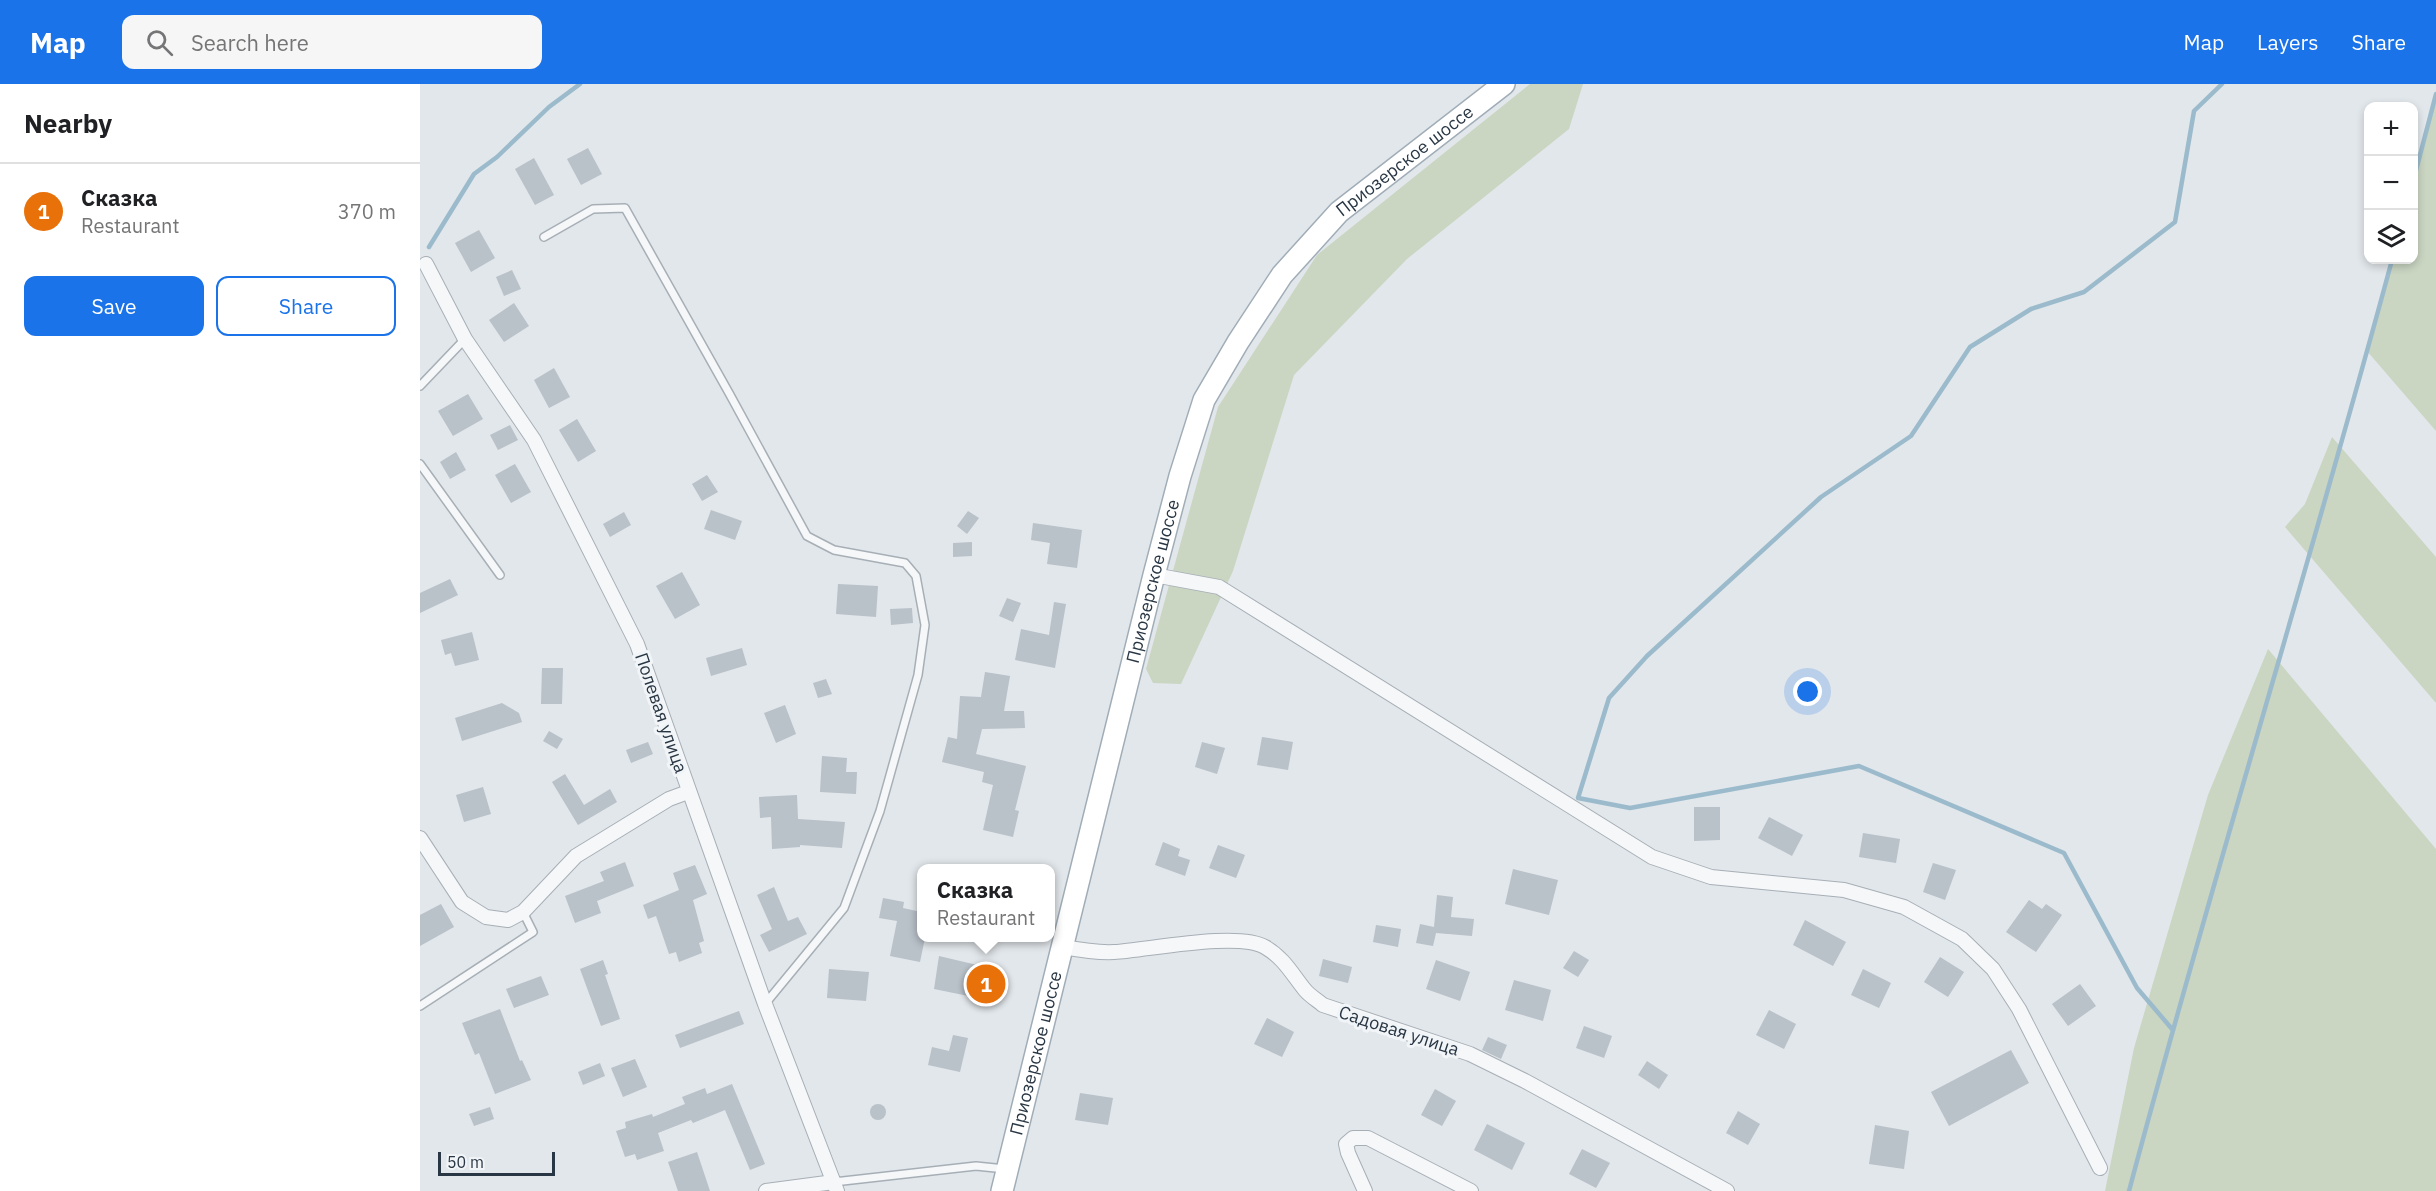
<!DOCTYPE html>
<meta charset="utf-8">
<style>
:root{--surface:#fff;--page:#f6f6f6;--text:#202124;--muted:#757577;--line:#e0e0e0;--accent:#1a73e8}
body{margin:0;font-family:"IBM Plex Sans",sans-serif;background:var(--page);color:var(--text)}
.controls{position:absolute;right:18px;top:18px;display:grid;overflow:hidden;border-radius:12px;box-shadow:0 3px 9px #0003}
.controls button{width:54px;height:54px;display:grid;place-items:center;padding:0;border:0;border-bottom:2px solid var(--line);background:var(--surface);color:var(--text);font:30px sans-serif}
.scale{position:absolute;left:18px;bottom:15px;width:117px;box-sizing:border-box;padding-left:6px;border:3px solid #293744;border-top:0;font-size:16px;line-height:21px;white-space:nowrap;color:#293744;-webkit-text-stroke:4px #f2f5f8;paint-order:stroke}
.you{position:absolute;left:1388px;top:608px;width:21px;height:21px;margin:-15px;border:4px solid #fff;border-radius:50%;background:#1a73e8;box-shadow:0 0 0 9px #1a73e833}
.badge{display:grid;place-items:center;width:39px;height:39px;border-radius:50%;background:var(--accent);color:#fff;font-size:20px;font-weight:700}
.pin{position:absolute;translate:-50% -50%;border:3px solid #fff;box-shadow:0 2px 6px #0006}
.popup{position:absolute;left:497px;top:780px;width:138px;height:78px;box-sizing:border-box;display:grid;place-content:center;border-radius:12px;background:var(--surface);filter:drop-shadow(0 2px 4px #0005);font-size:20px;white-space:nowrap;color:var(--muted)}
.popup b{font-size:22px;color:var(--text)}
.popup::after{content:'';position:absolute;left:50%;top:100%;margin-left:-12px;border:12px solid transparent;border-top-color:var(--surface)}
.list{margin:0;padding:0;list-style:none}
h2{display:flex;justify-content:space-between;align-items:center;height:78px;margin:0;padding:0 24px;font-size:26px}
h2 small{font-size:20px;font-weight:400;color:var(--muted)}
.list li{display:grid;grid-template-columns:39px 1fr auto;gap:18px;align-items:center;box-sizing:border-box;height:96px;padding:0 24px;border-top:2px solid var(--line)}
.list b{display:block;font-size:22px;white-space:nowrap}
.list p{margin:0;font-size:20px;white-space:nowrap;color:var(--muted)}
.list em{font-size:20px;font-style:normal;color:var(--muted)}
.actions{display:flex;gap:12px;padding:18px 24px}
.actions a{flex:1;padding:14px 0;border:2px solid var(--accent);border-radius:12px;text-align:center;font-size:21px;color:var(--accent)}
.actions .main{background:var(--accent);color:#fff}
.icon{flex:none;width:33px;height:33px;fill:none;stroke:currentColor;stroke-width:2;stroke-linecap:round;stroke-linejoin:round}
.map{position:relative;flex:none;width:2016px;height:1107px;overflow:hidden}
header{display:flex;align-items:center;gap:36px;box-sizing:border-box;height:84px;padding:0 30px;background:var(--accent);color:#fff}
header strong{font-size:28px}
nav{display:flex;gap:33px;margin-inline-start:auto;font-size:21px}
.search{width:420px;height:54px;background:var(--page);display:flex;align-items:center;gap:15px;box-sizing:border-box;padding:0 21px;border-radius:12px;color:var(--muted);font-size:22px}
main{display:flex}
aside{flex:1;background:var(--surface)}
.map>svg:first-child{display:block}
.green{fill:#cad5c2}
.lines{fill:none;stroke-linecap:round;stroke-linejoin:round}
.stream{stroke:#9bbbcc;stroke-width:4.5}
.building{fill:#b9c1c9}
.lane-casing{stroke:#a7afb6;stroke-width:10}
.street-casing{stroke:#a7afb6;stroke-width:16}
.primary-casing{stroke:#a0adb7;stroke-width:24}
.lane{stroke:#f5f7f9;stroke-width:7}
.street{stroke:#f5f7f9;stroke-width:14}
.primary{stroke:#fff;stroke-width:21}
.labels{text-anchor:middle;stroke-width:6;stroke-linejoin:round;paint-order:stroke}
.street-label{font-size:18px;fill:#293744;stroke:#f2f5f8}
</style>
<header>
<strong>Map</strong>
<div class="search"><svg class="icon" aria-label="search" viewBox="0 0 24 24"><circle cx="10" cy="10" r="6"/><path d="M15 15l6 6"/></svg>Search here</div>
<nav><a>Map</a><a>Layers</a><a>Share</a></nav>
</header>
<main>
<aside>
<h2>Nearby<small></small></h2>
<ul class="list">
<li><span class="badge" style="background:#e8710a">1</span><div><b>Сказка</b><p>Restaurant</p></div><em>370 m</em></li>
</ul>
<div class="actions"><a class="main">Save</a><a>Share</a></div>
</aside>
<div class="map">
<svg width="2016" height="1107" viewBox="0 0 2016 1107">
<rect width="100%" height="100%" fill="#e2e7eb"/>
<g class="green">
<path d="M1110,0H1163L1149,45L987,175L874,291L813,487L761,600L733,599L726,585L798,323L897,171Z"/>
<path d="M2016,10V347L1947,267L1972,176H1994V94Z"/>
<path d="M1912,353L2016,473V619L1865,443L1885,420Z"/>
<path d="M1848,565L2016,765V1107H1685L1714,964L1788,711Z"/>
</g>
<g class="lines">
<g class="stream">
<path d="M1994,94L2016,10"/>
<path d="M9,163L54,90L77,73L129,23L160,0"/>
<path d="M1752,945L1717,904L1644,769L1439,682L1210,724L1158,714L1189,614L1227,572L1401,413L1491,352L1550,263L1611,225L1664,208L1755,138L1774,27L1802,0"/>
<path d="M1709,1107C1792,795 1888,487 1972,176"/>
</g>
</g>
<g class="building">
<path d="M168,64L182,90L161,101L147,75Z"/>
<path d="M114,74L134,111L115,121L95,85Z"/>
<path d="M59,146L75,174L51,188L35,159Z"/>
<path d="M92,186L101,205L84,212L76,193Z"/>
<path d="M94,219L109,242L84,258L69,236Z"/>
<path d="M134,284L150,313L129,324L114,296Z"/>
<path d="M48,310L63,335L33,352L18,327Z"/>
<path d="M157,335L176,367L158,378L139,346Z"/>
<path d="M90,341L98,356L78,366L70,351Z"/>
<path d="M36,368L46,386L30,395L20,378Z"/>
<path d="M95,380L111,408L91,419L75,391Z"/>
<path d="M287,391L298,408L282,417L272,400Z"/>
<path d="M291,426L322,437L315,456L284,445Z"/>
<path d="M548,427L559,434L547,450L537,442Z"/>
<path d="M204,428L211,441L190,453L183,440Z"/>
<path d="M613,439L662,446L657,484L627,480L630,459L611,456Z"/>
<path d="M552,458V472L533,473V459Z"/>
<path d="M262,488L280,521L255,535L236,502Z"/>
<path d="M30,495L38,511L0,529V509Z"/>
<path d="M418,500L458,502L456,533L416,530Z"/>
<path d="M587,514L601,519L593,538L579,532Z"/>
<path d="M634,518L646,520L635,584L595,576L601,545L629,551Z"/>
<path d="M492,524L493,539L471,541L470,525Z"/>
<path d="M52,548L59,576L35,582L31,569L25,571L21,556Z"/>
<path d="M322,564L327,581L291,592L286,574Z"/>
<path d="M122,584H143L142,620H121Z"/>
<path d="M565,588L590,592L584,627H604L605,644L562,645L556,670L606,682L595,726L599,727L593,753L563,746L573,701L562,698L564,688L522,678L528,653L537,655L540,612L561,613Z"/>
<path d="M406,595L412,610L398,614L393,599Z"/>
<path d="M82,619L99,629L102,638L42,657L35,634Z"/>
<path d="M365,621L376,650L356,659L344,629Z"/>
<path d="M129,647L143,655L137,665L123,657Z"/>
<path d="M842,653L873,658L868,686L837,681Z"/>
<path d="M228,658L233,670L211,679L206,666Z"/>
<path d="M782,658L805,664L797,690L775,683Z"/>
<path d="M402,672L427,674L426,688H437L436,710L400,708Z"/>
<path d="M145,690L164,721L190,705L197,718L158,741L132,698Z"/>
<path d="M63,703L71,730L44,738L36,711Z"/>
<path d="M377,711L378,735L425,738L422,764L380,761V763L352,765L351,733L340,734L339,713Z"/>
<path d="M1274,723H1300V756L1274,757Z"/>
<path d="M1349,733L1383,751L1372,772L1338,754Z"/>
<path d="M1443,749L1480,755L1476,779L1439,773Z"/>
<path d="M743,758L760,765L758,772L770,776L765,792L735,781Z"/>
<path d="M798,761L825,771L816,794L789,784Z"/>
<path d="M205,778L214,802L177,817L181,829L155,839L145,812L184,797L180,788Z"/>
<path d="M1513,779L1536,786L1525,816L1503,808Z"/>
<path d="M275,781L287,810L273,816L284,857L279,859L282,869L259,878L256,868L249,870L236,832L228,835L223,821L259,806L253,789Z"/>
<path d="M1093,785L1138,796L1129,831L1085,820Z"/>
<path d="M354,803L368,837L378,833L387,850L349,868L340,851L352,845L337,811Z"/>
<path d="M1017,811L1033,813L1031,833L1054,835L1052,852L1016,849L1013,862L996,859L1000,840L1014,843Z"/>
<path d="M463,814L484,818L483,824L501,828V854H505L500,878L470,872L477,837L459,834Z"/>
<path d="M1609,816L1622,825L1626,820L1642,831L1616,868L1586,848Z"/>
<path d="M21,820L34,843L0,862V831Z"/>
<path d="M1385,836L1426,858L1413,882L1373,861Z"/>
<path d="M956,841L981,845L978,863L953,858Z"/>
<path d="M1154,867L1169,876L1158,893L1143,884Z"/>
<path d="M519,872L574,885L568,916L514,905Z"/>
<path d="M1520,873L1544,888L1528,913L1504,898Z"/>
<path d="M903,875L932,883L928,899L899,892Z"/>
<path d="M183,876L188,890L185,891L200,935L181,942L160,885Z"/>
<path d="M1016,876L1050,888L1040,917L1006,905Z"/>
<path d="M409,885L449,888L446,917L407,914Z"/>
<path d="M1443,885L1471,899L1459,924L1431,911Z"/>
<path d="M121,892L129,911L94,924L86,905Z"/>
<path d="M1094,896L1131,906L1123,937L1085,926Z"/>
<path d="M1660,900L1676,922L1648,942L1632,920Z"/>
<path d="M80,925L100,977L102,976L111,996L75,1010L59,969L55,971L42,939Z"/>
<path d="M1349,926L1376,940L1364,965L1336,951Z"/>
<path d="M319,927L324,940L260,964L255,951Z"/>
<path d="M847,934L874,948L862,973L834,960Z"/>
<path d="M1164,942L1192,952L1184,974L1156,964Z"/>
<path d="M533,951L548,954L540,988L508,981L512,963L529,967Z"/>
<path d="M1068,953L1087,961L1081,975L1062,966Z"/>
<path d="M1591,966L1609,999L1529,1042L1511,1008Z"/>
<path d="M215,975L227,1003L203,1013L191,984Z"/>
<path d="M1227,977L1248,991L1239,1005L1218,991Z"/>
<path d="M180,979L185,992L163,1001L158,988Z"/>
<path d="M312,1000L345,1080L330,1086L305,1026L273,1039L271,1036L238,1049L244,1067L217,1076L215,1070L205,1073L196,1047L206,1044L205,1038L232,1030L233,1033L265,1020L262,1013L285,1004L287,1010Z"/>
<path d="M1015,1005L1036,1017L1022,1042L1001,1031Z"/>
<path d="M660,1009L693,1014L688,1041L655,1036Z"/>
<circle cx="458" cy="1028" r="8"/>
<path d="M70,1023L74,1035L54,1042L49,1030Z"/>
<path d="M1318,1027L1340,1040L1328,1061L1306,1049Z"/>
<path d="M1067,1040L1105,1059L1092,1086L1054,1066Z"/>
<path d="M1455,1041L1489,1047L1484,1085L1449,1080Z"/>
<path d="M1162,1065L1190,1079L1176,1104L1149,1090Z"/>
<path d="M277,1068L290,1107H258L248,1078Z"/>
</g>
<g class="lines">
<defs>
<g id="lane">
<path d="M124,153L173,125L205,124L309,309L387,452L414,466L485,479L496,492L505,541L498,591L460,727L424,824L345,920"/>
<path d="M0,302L45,255"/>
<path d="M0,380L80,491"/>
<path d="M0,922L113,848L103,828"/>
<path d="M414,1098L556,1082L585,1085"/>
</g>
<g id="street">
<path d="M6,180L45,255L114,356L217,560L345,920L417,1107"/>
<path d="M734,491L799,503L1232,773L1291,793L1424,806L1484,823L1542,855L1573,885L1599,925L1680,1084"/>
<path d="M0,754L42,818L66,833L88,836L103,828L156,772L249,715L268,708"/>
<path d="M643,863C660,866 677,869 694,868C728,866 818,847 845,863C864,874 872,890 885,906C890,912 897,916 903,921L1050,970L1105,997L1307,1107"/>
<path d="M346,1107L414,1098"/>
<path d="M945,1107L928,1069L926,1060L933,1054H948L1051,1107"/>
</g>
<g id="primary">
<path id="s1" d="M582,1107L734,491L760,392L784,316L818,258L862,191L919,128L1084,0"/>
</g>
</defs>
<use href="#lane" class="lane-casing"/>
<use href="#street" class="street-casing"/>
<use href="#primary" class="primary-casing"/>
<use href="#lane" class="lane"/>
<use href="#street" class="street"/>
<use href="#primary" class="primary"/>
</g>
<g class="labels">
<g class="street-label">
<text dy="6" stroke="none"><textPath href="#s1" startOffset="1132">Приозерское шоссе</textPath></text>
<text dy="6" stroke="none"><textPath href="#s1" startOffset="628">Приозерское шоссе</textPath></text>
<text transform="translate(241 629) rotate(71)" y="6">Полевая улица</text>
<text transform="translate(979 947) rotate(18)" y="6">Садовая улица</text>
<text dy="6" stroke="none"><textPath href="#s1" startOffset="142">Приозерское шоссе</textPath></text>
</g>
</g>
</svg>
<div class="controls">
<button>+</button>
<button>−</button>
<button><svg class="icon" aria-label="layers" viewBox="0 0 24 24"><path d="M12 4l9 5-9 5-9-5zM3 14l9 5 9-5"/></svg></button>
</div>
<div class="scale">50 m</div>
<div class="you"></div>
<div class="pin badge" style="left:566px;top:900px;background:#e8710a">1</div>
<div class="popup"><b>Сказка</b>Restaurant</div>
</div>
</main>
